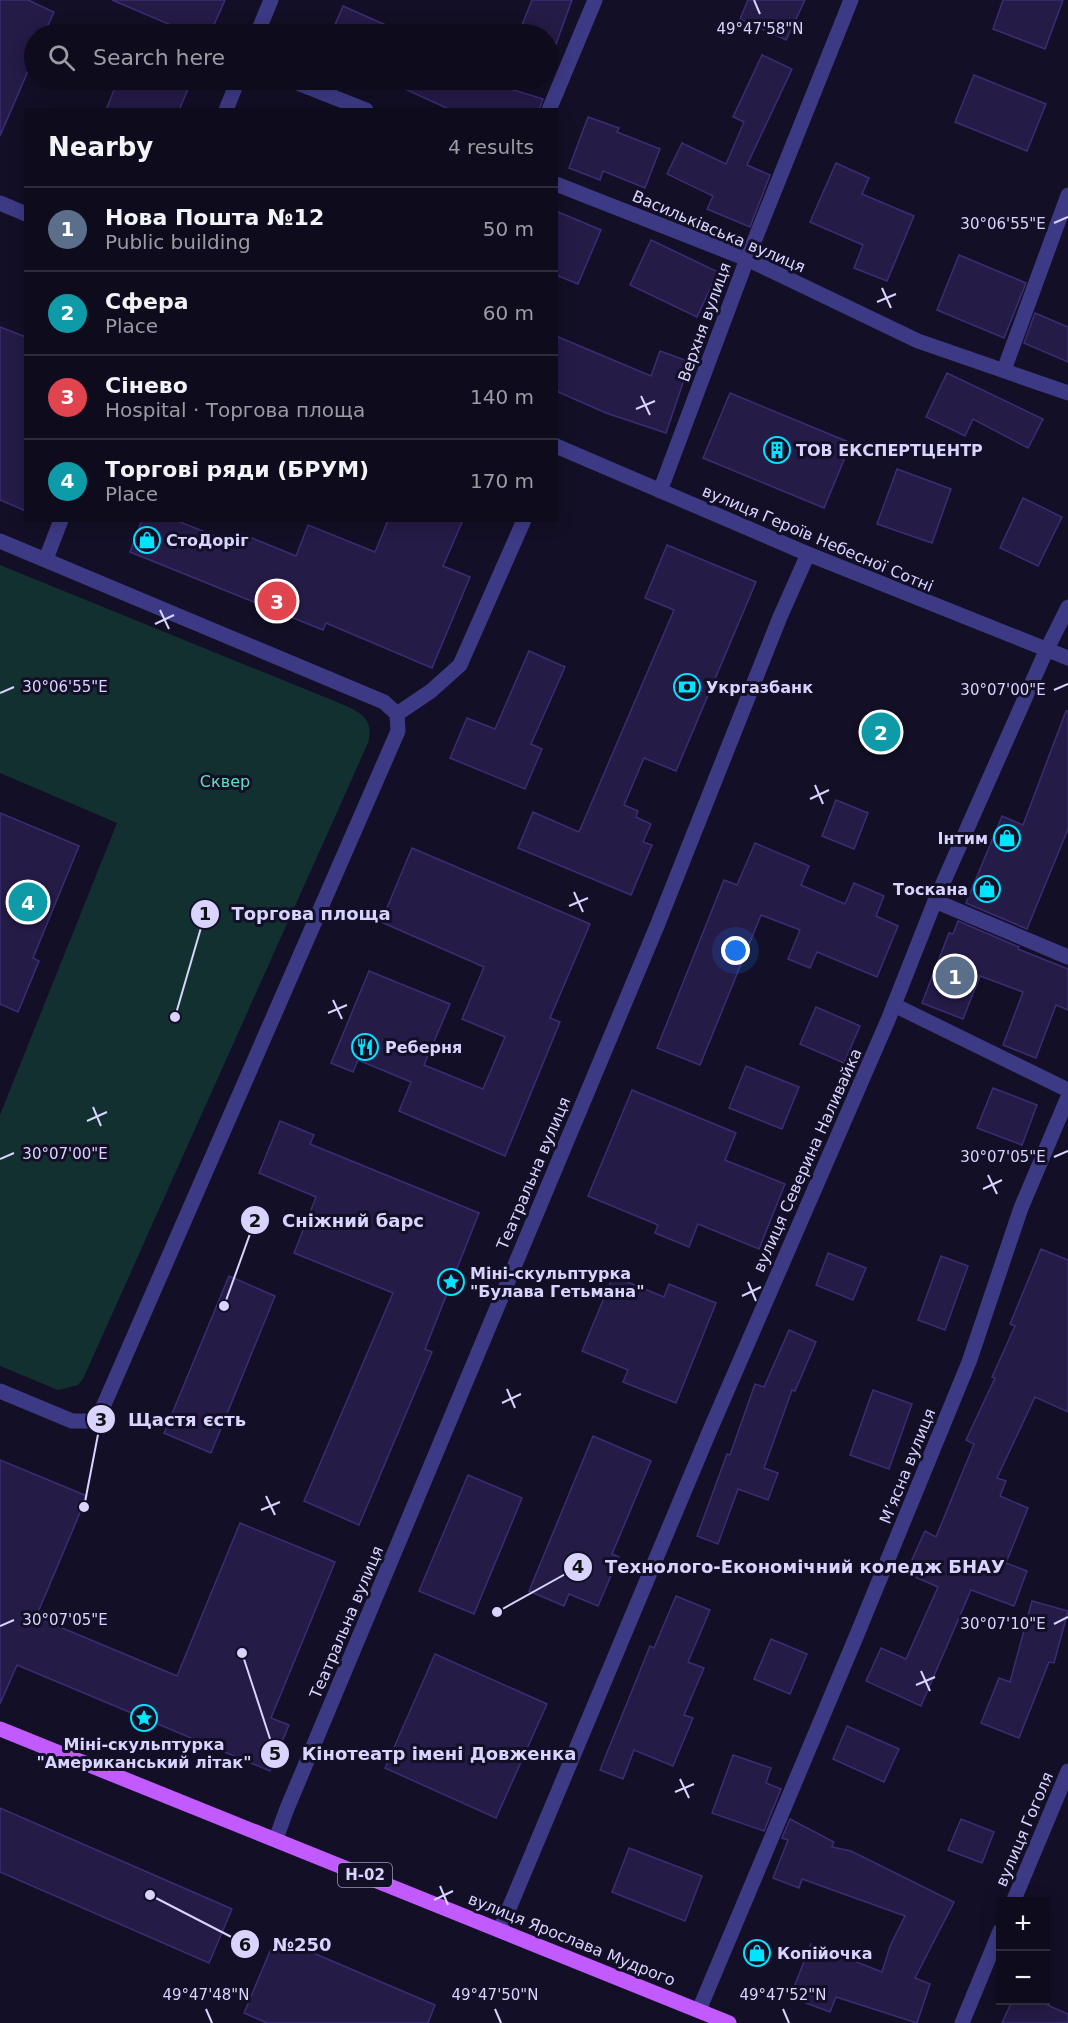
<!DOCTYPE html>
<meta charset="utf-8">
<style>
:root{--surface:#0e0b1c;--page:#1c1929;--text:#f1f3f6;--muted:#9b9ba3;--line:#2e2b3b;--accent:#8c9099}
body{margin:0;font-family:"DejaVu Sans",sans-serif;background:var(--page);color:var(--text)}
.controls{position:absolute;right:18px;bottom:18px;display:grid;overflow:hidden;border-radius:0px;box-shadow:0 3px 15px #0003}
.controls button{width:54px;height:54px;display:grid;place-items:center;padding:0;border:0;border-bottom:2px solid var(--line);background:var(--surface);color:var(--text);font:30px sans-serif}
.you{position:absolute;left:736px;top:951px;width:21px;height:21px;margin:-15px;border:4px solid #fff;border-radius:50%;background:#1a73e8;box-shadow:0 0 0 9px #1a73e833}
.badge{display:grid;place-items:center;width:39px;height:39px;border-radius:50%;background:var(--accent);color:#fff;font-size:20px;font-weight:700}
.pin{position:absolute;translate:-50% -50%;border:3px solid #fff;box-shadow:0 2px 6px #0006}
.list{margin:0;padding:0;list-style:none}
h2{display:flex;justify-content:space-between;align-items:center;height:78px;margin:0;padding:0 24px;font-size:26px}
h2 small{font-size:20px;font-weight:400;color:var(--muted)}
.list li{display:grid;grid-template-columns:39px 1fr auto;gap:18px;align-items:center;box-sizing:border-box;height:84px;padding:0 24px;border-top:2px solid var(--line)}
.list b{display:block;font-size:22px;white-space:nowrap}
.list p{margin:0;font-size:20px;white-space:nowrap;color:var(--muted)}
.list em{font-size:20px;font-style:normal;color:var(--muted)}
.icon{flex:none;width:33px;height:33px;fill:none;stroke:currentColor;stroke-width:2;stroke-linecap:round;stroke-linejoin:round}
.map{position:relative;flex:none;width:1068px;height:2023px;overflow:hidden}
.search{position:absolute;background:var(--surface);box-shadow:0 3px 15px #0003;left:24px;top:24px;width:534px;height:66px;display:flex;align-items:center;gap:15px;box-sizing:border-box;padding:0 21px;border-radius:33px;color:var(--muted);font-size:22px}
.panel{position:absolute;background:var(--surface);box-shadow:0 3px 15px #0003;left:24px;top:108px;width:534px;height:414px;border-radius:0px}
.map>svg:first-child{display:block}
.green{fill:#12302f}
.building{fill:#241b47;stroke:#3b2d73;stroke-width:1.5}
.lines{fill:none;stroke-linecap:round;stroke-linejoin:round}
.pedestrian{stroke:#3d3a85;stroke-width:15}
.minor{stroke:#3d3a85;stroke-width:15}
.tertiary{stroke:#3d3a85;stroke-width:15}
.primary{stroke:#c25bff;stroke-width:15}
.ticks{fill:none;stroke:#d9d4ff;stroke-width:2}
.labels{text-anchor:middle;stroke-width:6;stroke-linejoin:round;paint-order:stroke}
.shield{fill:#130f26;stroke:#9e99be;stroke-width:1.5}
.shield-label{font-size:15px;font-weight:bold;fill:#d9d4ff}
.street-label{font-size:16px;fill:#d9d4ff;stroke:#130f26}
.poi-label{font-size:16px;font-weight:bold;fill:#d9d4ff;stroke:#130f26;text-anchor:start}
.park-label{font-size:16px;fill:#5fe0c0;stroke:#130f26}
.ticks-label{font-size:15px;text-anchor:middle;fill:#d9d4ff;stroke:#130f26;stroke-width:6;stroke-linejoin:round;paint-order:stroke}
.leader{fill:none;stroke:#d9d4ff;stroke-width:2}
.callout-dot{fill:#d9d4ff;stroke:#130f26;stroke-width:2}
.mark-label{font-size:18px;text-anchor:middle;font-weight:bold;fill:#111}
.callout-label{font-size:18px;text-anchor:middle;font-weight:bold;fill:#d9d4ff;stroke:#130f26;stroke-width:6;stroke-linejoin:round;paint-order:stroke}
</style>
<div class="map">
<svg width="1068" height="2023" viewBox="0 0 1068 2023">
<rect width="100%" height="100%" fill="#130f26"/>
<path class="green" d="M0,565L349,707C366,716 373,723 368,743L83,1379L78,1385L58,1390L0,1366V1115L117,823L0,773Z"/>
<g class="building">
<path d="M0,0H28L54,12L44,34H34V57L0,136Z"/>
<path d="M112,0H225L210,34H192Z"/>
<path d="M532,0H572L556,44L548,41V34H531L520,30Z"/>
<path d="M748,0H805L786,40L740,19Z"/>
<path d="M1003,0H1063L1045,49L993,29Z"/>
<path d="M343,6L406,34H331Z"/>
<path d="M762,55L792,69L747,165L770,175L750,227L707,209L713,196L667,174L682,143L726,164L744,122L733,117Z"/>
<path d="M974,75L1046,104L1027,151L955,122Z"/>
<path d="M118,80H192L179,110H106Z"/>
<path d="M385,80H481L543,99L539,110H451Z"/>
<path d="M588,117L619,128L617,132L660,149L645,188L603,171L600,180L569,168Z"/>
<path d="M836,163L869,178L862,194L914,216L887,281L854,268L863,245L810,222Z"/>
<path d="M556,211L601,230L578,284L556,275Z"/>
<path d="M651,240L718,272L697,317L630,285Z"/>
<path d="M959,255L1026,283L1004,338L937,310Z"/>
<path d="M1035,313L1068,327V362L1024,343Z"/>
<path d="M0,327L26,337V511L0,500Z"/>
<path d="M556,336L651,376L660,351L690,362L666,433L606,413L556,391Z"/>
<path d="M947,373L1043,419L1028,448L973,419L965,436L926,417Z"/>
<path d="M730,393L851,443L824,508L703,458Z"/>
<path d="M897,469L951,489L932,543L877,524Z"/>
<path d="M1023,498L1062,517L1038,566L1000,548Z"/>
<path d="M142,520H175L233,543L237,532L296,556L308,525L375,552L388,520H463L443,566L470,577L432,668L326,623L323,630L130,552Z"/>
<path d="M667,545L756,582L676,771L644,758L624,805L638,811L636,817L651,824L643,842L652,845L631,895L518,848L533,812L579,832L674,610L645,598Z"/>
<path d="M529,651L565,667L531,744L542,749L525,789L450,758L467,718L495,729Z"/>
<path d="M1066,711H1068V829L1027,929L966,903L1002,816L1023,825Z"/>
<path d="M836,800L868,813L854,849L822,836Z"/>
<path d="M0,813L79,846L33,958L39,961L18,1012L0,1004Z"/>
<path d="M755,843L809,866L801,885L845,904L854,883L884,896L876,916L898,926L877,977L817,952L810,968L788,959L800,930L761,915L700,1065L657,1048L724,880L737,885Z"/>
<path d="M412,848L590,924L550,1018L560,1022L505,1156L399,1111L411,1082L358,1060L353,1072L331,1063L369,971L450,1004L424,1065L483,1089L505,1037L462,1019L484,967L381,922Z"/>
<path d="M958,921L1019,947L1018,949L1068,969V1010L1056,1005L1036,1058L1003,1045L1023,992L980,976L963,1019L922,1003L949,933L953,934Z"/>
<path d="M816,1007L860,1026L844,1063L800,1044Z"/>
<path d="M746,1066L799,1087L782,1129L729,1108Z"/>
<path d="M993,1088L1037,1105L1022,1145L977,1128Z"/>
<path d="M632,1090L736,1133L725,1160L785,1184L759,1249L698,1224L689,1247L655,1233L658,1225L588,1196Z"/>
<path d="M280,1121L314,1135L310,1144L479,1213L425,1349L432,1352L359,1525L304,1501L393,1293L294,1253L316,1197L259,1173Z"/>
<path d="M1041,1249L1068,1260V1412L1035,1397L997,1478L1006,1481L1000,1496L1028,1508L1006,1563L1027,1571L1014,1606L971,1590L921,1706L866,1681L881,1648L906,1659L938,1587L906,1573L925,1531L936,1537L974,1444L966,1440L995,1378L992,1377L1015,1326L1010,1324Z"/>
<path d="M828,1253L866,1268L853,1300L816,1285Z"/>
<path d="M941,1256L968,1266L945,1330L918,1320Z"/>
<path d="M229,1276L275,1296L211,1453L164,1433Z"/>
<path d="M613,1276L664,1297L669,1284L716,1303L676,1403L623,1382L628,1370L582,1351Z"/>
<path d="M789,1330L816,1342L795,1391L792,1390L764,1468L778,1473L768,1500L738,1489L718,1544L697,1536L727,1454L730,1455L755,1384L764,1387Z"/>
<path d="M873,1390L912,1404L889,1469L850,1455Z"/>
<path d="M593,1436L651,1461L612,1554L619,1557L598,1606L569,1594L564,1606L529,1591Z"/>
<path d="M0,1460L87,1496L36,1617L177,1676L240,1523L335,1562L271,1718L289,1725L270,1771L17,1665L0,1704Z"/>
<path d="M468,1475L522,1498L474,1614L419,1591Z"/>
<path d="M676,1596L710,1610L688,1662L704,1668L684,1715L693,1718L673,1766L634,1750L623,1779L600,1770L650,1646L654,1648Z"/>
<path d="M1032,1601L1068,1611L1054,1663L1049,1662L1019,1738L981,1723L999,1678L1010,1682Z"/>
<path d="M771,1639L807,1654L790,1694L754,1679Z"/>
<path d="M435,1654L547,1704L496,1818L385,1768Z"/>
<path d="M847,1726L899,1749L884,1782L833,1759Z"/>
<path d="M733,1755L771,1768L766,1783L781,1789L764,1831L712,1813Z"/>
<path d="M0,1808L232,1909L209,1963L0,1872Z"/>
<path d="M790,1819L834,1842L832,1847L851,1851L954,1902L915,1978L930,1984L917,2023L836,1997L830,2012L790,1997L811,1944L882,1972L890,1946L905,1916L802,1879L799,1888L773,1878L788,1840L782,1838Z"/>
<path d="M961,1819L994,1832L982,1863L948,1850Z"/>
<path d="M629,1848L702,1876L685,1921L612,1892Z"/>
<path d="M276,1937L435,2005L428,2023H267L244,2013Z"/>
<path d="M1012,2001H1038L1068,2014V2023H1002Z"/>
</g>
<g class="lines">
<path class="pedestrian" d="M276,1839L286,1811L657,926L780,617L808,554"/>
<g class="minor">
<path d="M290,80L366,110"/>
<path d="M549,110L595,0"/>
<path d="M556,184L747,259L918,341L1068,393"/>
<path d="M1004,370L1068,195"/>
<path d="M660,491L747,259L851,0"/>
<path d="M0,541L384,702L397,714L398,731L103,1407L91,1421H72L0,1391"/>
<path d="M46,559L61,520"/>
<path d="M1046,651L1068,607"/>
<path d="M397,714L431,691L460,665L524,520"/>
<path d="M935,901L1068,957"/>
<path d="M894,1005L1068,1090"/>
<path d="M1013,1902L1068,1771"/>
<path d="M699,2010L856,1637L969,1362L1021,1208L1068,1097"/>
<path d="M962,2023L1000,1931"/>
</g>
<g class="tertiary">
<path d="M257,34L271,0"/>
<path d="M226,110L238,80"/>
<path d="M0,203L26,214"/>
<path d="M556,446L808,554L1068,658"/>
<path d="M500,1930L710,1430L888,1020L935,901L1046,651"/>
</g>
<path class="primary" d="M0,1729L729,2023"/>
</g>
<path class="ticks" d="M754,0L760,14M1054,223L1068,217M882,288L891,308M877,302L896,294M641,396L650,415M636,409L655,401M160,610L169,629M155,624L174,615M1054,690L1068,684M0,693L14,687M815,785L823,804M810,799L829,790M574,892L583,912M569,906L588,898M333,1000L342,1019M328,1013L347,1005M93,1107L101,1126M87,1121L107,1112M1054,1157L1068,1151M0,1159L14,1153M988,1175L997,1194M983,1189L1002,1180M748,1282L756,1301M742,1296L761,1287M507,1389L515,1408M502,1403L521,1394M266,1496L275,1515M261,1510L280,1502M1054,1624L1068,1617M0,1626L14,1620M921,1671L930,1691M916,1685L935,1677M680,1779L689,1798M675,1792L694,1784M440,1886L448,1905M434,1900L453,1891M206,2009L212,2023M495,2009L501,2023M783,2009L789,2023"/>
<defs>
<symbol id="building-ring" viewBox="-11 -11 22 22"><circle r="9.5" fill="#130f26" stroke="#00e5ff" stroke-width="1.5"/><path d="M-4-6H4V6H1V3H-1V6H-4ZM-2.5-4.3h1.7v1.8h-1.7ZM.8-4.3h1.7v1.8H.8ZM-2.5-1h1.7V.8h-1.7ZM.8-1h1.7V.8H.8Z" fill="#00e5ff"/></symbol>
<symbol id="shop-ring" viewBox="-11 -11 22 22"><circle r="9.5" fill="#130f26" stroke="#00e5ff" stroke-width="1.5"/><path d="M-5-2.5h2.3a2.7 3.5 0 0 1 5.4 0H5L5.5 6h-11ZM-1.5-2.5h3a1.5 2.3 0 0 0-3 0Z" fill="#00e5ff"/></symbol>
<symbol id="bank-ring" viewBox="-11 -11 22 22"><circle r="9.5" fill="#130f26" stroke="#00e5ff" stroke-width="1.5"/><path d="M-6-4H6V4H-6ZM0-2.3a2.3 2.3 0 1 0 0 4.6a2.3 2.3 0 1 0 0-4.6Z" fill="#00e5ff"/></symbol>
<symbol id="restaurant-ring" viewBox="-11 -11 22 22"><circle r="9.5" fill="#130f26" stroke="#00e5ff" stroke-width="1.5"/><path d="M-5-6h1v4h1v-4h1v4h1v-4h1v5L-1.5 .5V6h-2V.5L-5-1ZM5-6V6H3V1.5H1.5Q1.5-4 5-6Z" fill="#00e5ff"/></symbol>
<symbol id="sight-ring" viewBox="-11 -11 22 22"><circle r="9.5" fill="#130f26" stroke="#00e5ff" stroke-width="1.5"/><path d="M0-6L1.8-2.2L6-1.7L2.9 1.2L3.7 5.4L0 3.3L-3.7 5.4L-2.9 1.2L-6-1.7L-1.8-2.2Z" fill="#00e5ff"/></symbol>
</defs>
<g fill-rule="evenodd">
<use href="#building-ring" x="762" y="435" width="30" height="30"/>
<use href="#shop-ring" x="132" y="525" width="30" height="30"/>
<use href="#bank-ring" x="672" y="672" width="30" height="30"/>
<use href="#shop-ring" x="992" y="823" width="30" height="30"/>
<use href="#shop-ring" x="972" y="874" width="30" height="30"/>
<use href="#restaurant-ring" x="350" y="1032" width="30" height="30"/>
<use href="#sight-ring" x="436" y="1267" width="30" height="30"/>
<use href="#sight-ring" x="129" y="1703" width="30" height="30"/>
<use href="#shop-ring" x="742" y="1938" width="30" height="30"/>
</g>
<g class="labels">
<rect class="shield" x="338" y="1863" width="54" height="24" rx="4.5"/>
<g class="shield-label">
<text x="365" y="1880">Н-02</text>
</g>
<g class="street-label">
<text transform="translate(719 231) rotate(23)" y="6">Васильківська вулиця</text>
<text transform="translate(704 322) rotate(-70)" y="6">Верхня вулиця</text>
<text transform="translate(818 538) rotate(23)" y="6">вулиця Героїв Небесної Сотні</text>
<text transform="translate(807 1160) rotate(-66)" y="6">вулиця Северина Наливайка</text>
<text transform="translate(533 1173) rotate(-67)" y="6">Театральна вулиця</text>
<text transform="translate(907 1466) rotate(-68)" y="6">Мʼясна вулиця</text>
<text transform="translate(346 1622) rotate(-67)" y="6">Театральна вулиця</text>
<text transform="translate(1024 1829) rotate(-67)" y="6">вулиця Гоголя</text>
<text transform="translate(572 1939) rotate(22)" y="6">вулиця Ярослава Мудрого</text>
</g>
<g class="poi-label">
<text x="796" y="456">ТОВ ЕКСПЕРТЦЕНТР</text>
<text x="166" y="546">СтоДоріг</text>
<text x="706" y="693">Укргазбанк</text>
<text x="988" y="844" text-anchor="end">Інтим</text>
<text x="968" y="895" text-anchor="end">Тоскана</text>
<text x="385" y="1053">Реберня</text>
<text x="470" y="1279">Міні-скульптурка<tspan x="470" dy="18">"Булава Гетьмана"</tspan></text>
<text x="144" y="1750" text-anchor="middle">Міні-скульптурка<tspan x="144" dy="18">"Американський літак"</tspan></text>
<text x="777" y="1959">Копійочка</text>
</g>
<g class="park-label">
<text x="225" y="787">Сквер</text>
</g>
</g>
<g class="ticks-label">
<text x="760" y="34">49°47'58"N</text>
<text x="1003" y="229">30°06'55"E</text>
<text x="65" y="692">30°06'55"E</text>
<text x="1003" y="695">30°07'00"E</text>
<text x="65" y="1159">30°07'00"E</text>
<text x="1003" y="1162">30°07'05"E</text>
<text x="65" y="1625">30°07'05"E</text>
<text x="1003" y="1629">30°07'10"E</text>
<text x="206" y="2000">49°47'48"N</text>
<text x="495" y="2000">49°47'50"N</text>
<text x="783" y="2000">49°47'52"N</text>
</g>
<path class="leader" d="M175 1017L205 914M224 1306L255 1220M84 1507L101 1419M497 1612L578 1567M242 1653L275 1754M150 1895L245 1944"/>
<g class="callout-dot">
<circle cx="175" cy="1017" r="6"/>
<circle cx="224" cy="1306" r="6"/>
<circle cx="84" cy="1507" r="6"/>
<circle cx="497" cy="1612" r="6"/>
<circle cx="242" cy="1653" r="6"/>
<circle cx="150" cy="1895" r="6"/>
<circle cx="205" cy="914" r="15"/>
<circle cx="255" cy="1220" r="15"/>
<circle cx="101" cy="1419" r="15"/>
<circle cx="578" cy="1567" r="15"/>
<circle cx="275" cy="1754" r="15"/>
<circle cx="245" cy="1944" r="15"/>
</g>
<g class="mark-label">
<text x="205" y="920">1</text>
<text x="255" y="1227">2</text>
<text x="101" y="1426">3</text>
<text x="578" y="1573">4</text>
<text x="275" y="1760">5</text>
<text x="245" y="1951">6</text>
</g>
<g class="callout-label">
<text x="311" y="920">Торгова площа</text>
<text x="353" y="1227">Сніжний барс</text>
<text x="187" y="1426">Щастя єсть</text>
<text x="805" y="1573">Технолого-Економічний коледж БНАУ</text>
<text x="439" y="1760">Кінотеатр імені Довженка</text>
<text x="302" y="1951">№250</text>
</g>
</svg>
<div class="controls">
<button>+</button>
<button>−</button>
</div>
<div class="you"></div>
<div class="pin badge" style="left:955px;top:976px;background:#5c6f8a">1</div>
<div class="pin badge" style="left:881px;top:732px;background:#0f9aa8">2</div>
<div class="pin badge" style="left:277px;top:601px;background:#e0444e">3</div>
<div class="pin badge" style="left:28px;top:902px;background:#0f9aa8">4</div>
<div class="search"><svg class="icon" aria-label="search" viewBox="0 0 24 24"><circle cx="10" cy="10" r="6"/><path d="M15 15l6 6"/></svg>Search here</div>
<section class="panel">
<h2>Nearby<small>4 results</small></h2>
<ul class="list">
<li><span class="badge" style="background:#5c6f8a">1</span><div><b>Нова Пошта №12</b><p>Public building</p></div><em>50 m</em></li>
<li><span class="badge" style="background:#0f9aa8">2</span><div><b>Сфера</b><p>Place</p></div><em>60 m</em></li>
<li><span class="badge" style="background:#e0444e">3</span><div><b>Сінево</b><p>Hospital · Торгова площа</p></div><em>140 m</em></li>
<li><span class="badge" style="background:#0f9aa8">4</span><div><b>Торгові ряди (БРУМ)</b><p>Place</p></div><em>170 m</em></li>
</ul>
</section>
</div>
